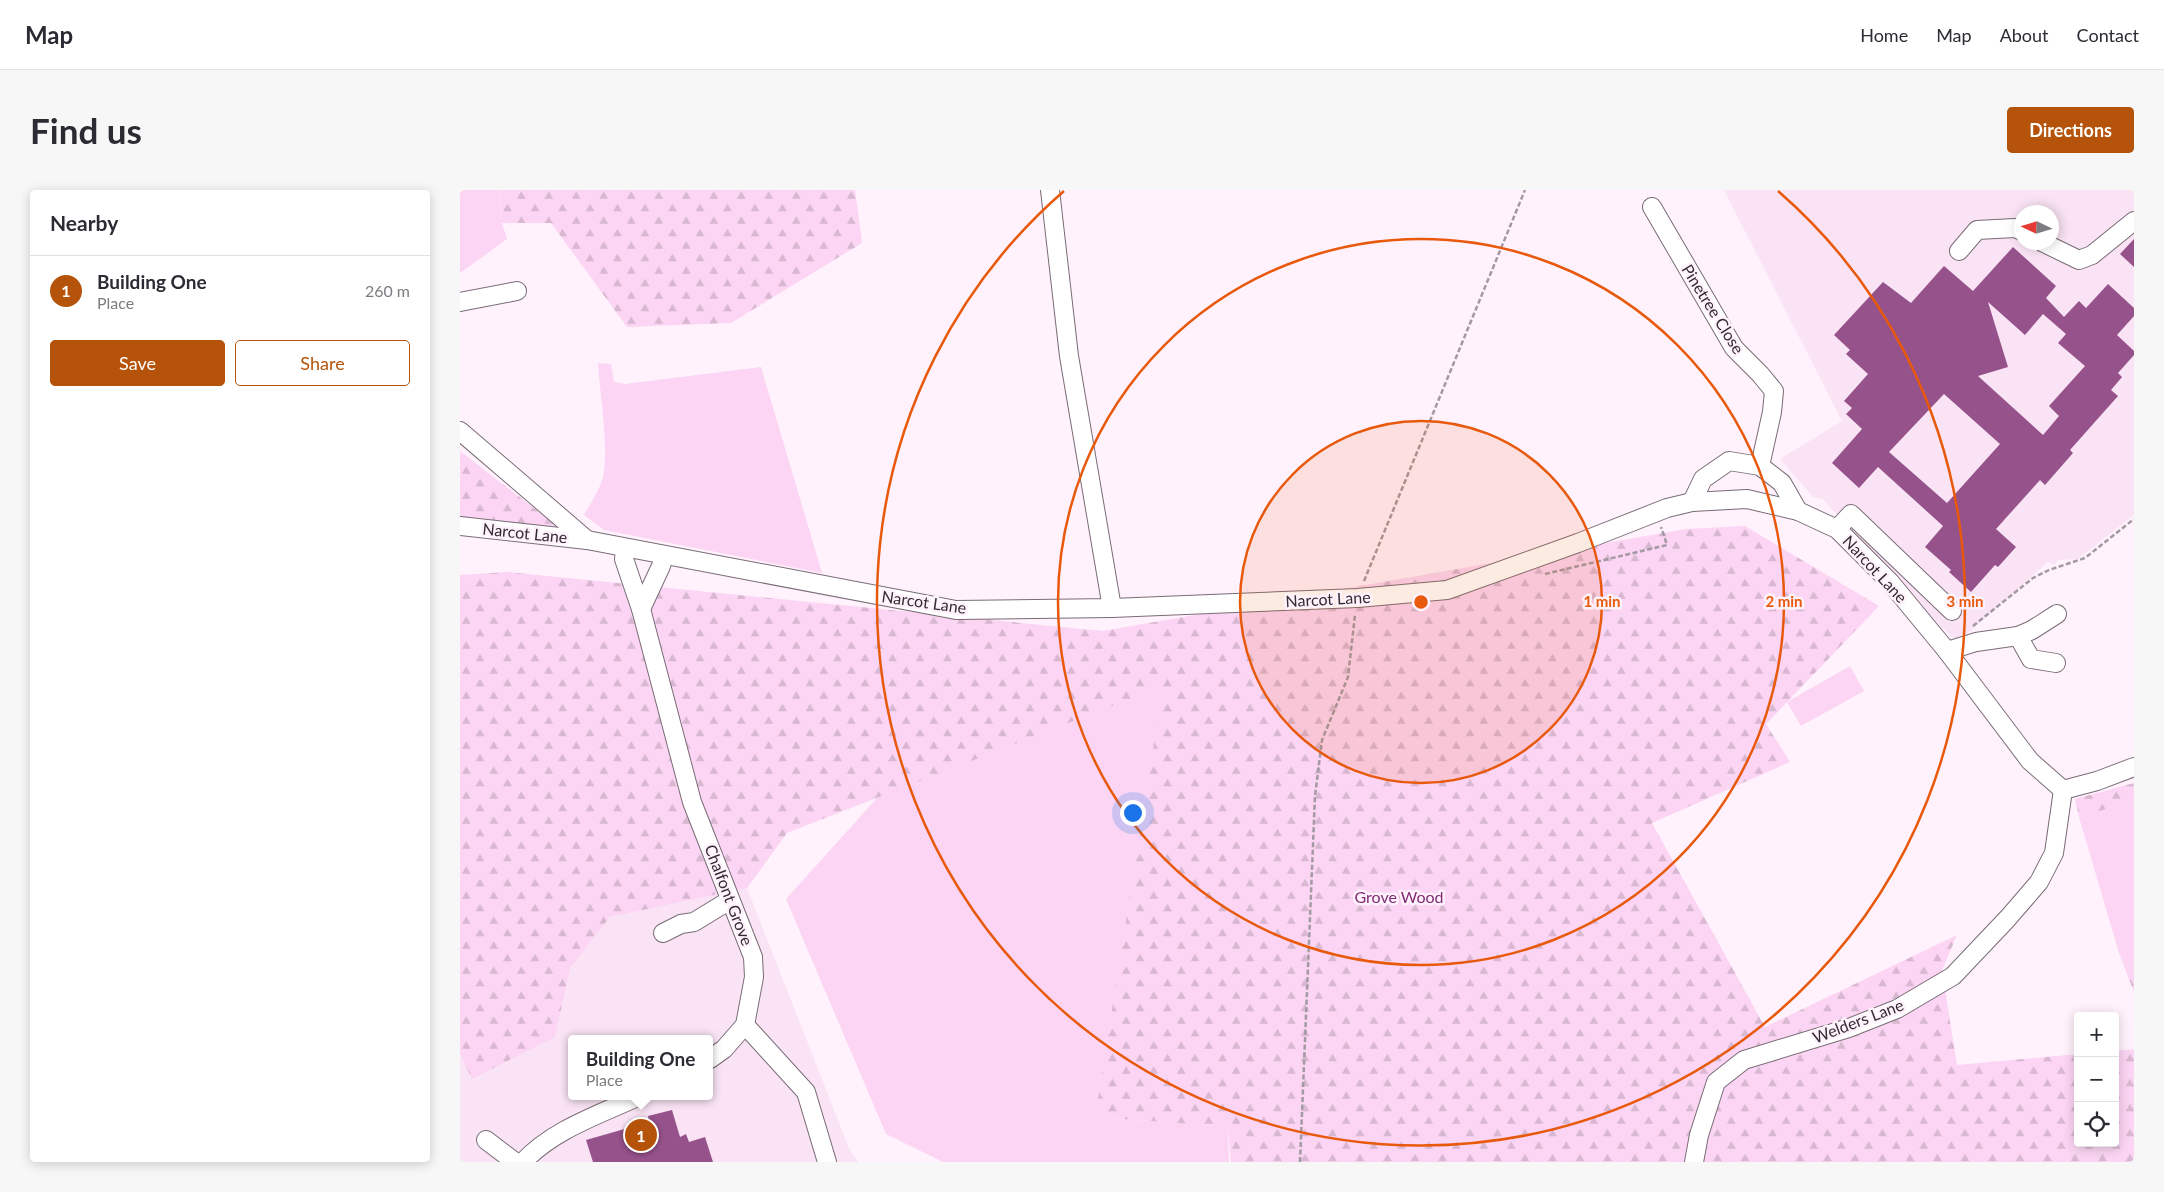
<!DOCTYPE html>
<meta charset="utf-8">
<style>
:root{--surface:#fff;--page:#f7f7f7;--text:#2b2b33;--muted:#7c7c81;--line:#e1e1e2;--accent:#b45309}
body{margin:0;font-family:Lato,sans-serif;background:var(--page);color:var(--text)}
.controls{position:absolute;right:15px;bottom:15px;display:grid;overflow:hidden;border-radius:5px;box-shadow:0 2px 12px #0003}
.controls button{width:45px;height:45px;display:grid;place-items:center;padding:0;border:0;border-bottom:1px solid var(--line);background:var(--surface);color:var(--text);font:25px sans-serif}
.compass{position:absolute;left:1554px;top:15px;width:45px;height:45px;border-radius:50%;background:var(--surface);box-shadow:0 2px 12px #0003;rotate:274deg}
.you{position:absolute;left:672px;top:622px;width:18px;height:18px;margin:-12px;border:4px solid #fff;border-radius:50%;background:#1a73e8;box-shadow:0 0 0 8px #1a73e833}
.badge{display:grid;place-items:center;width:32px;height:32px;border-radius:50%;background:var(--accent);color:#fff;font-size:16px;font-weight:700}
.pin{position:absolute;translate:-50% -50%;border:2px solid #fff;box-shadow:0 1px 5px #0006}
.popup{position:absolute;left:108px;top:845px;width:145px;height:65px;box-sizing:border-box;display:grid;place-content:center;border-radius:5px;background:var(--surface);filter:drop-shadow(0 1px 4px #0005);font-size:16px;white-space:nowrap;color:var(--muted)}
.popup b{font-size:19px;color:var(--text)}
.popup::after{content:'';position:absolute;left:50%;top:100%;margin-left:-10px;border:10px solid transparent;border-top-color:var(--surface)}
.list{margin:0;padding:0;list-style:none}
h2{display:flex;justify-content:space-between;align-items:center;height:65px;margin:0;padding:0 20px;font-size:21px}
h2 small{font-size:16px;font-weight:400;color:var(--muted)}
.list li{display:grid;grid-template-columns:32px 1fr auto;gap:15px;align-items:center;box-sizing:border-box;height:70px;padding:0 20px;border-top:1px solid var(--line)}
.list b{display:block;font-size:19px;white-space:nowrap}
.list p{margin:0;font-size:16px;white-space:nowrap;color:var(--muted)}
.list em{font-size:16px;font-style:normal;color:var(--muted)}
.actions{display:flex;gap:10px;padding:15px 20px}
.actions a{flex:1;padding:11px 0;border:1px solid var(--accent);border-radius:5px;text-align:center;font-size:18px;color:var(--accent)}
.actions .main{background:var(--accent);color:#fff}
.icon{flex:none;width:28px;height:28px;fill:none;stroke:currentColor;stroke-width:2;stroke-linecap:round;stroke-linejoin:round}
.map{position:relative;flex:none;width:1674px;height:972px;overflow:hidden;border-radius:5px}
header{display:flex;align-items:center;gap:30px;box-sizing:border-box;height:70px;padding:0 25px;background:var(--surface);border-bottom:1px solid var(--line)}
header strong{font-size:24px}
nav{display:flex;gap:28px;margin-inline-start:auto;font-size:18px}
.intro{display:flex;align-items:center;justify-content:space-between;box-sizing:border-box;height:120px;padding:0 30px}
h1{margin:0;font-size:35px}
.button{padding:12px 22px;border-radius:5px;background:var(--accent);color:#fff;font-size:18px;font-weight:700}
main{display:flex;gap:30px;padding:0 30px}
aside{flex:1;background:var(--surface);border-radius:5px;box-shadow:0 2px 12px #0003}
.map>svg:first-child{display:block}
.built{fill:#f9e3f4;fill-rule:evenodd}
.green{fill:#fbd5f3}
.forest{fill:url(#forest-firs)}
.building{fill:#96528b;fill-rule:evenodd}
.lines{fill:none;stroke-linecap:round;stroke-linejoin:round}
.minor-casing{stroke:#796c76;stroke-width:20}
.path{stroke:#a399a1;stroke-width:2.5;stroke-dasharray:5 2.5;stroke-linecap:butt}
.minor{stroke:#fff;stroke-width:18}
.ring{fill:none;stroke:#e8590c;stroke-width:2.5}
.labels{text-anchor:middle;stroke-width:5;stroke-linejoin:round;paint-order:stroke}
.street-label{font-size:16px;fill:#322c31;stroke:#fff2fc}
.park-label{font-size:16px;fill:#822c76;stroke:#fff2fc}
.centre{fill:#e8590c;stroke:#fff2fc;stroke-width:2.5}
.ring-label{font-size:15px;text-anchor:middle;font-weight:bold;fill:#e8590c;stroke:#fff2fc;stroke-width:5;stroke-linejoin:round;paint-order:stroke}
</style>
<header>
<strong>Map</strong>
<nav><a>Home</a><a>Map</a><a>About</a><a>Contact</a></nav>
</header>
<div class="intro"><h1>Find us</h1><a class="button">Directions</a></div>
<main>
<aside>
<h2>Nearby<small></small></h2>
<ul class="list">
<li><span class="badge">1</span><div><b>Building One</b><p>Place</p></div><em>260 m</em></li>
</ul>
<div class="actions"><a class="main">Save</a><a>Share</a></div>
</aside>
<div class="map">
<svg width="1674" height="972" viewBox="0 0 1674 972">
<defs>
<pattern id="forest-firs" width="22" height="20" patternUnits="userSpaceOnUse" patternTransform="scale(1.25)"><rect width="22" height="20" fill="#fbd5f3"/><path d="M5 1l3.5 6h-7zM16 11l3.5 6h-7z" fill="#d8b7d1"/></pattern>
</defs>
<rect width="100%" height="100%" fill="#fff2fc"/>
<g class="built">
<path d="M1264,0H1674V325L1618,369L1598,370L1594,375L1588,372L1499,451L1492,447L1429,385L1363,309L1353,307L1320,269L1382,231ZM1562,22H1592V52H1562Z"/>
<path d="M287,698L389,958L398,972H0V822L150,727ZM112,849H250V906H112Z"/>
</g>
<g class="green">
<path d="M0,0H39L42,33L47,49L0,83Z"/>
<path d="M138,173L151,174L154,192L165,194L301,177L362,383L144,340L124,325C131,312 142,297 144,282C148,251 140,205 138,173Z"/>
<path d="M1390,476L1404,501L1341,536L1327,512Z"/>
<path d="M704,495L635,927L768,937L769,972H483L426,944L326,709L482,536Z"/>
<path d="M1674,611V784L1659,763L1619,627Z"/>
</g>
<g class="forest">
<path d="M39,0H395L402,53L271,133L167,137L91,33H42Z"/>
<path d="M0,261L97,336H0Z"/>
<path d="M1285,336L1419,416L1306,534L1330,572L1192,633L1305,837L1497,745L1482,780L1497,875L1618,864V953H1655V861L1674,859V972H771L768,937L635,927L703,496L327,643L287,698L150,727L110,778L95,847L12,889L0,863V385L47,382L643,441L1226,339Z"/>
<path d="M1674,593V611L1619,627L1615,609Z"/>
<path d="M1659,763L1674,784V802Z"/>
</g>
<g class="building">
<path d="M1674,49V77L1660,64Z"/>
<path d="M1553,57L1596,96L1586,108L1604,127L1619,111L1626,118L1648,94L1674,118V126L1657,145L1674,161V165L1658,183L1662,187L1651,200L1658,206L1610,260L1613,263L1585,295L1580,290L1536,339L1556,357L1538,377L1535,375L1511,402L1489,382L1491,380L1465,357L1483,336L1418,277L1399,298L1372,273L1402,239L1386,224L1392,218L1384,211L1408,184L1386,164L1390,160L1374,145L1423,92L1451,113L1484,76L1513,101ZM1528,112L1565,145L1583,124L1606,144L1598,153L1625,176L1589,216L1599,226L1583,245L1518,186L1548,177ZM1484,204L1540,254L1487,313L1429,262Z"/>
<path d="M212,920L220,947L226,944L229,952L245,947L253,972H133L126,950L189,932L188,926Z"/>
</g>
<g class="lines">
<defs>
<g id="minor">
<path d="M590,0L609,166L652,418"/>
<path d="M1192,17L1274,158L1300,184L1314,201L1312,222L1300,276"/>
<path d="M1582,52L1619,70L1632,65L1674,31"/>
<path d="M1499,61L1517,40L1555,38L1562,41"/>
<path d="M0,112L57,101"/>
<path d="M0,241L127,350"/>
<path d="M1232,312L1243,289L1269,271L1300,276L1322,293L1338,321"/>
<path d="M0,336L127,350L496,420L652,418L898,408L987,400L1118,353L1207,318L1232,312L1287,309L1338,321L1377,339L1430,392L1487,461L1570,571L1603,600"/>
<path d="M1377,339L1391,324L1492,421"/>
<path d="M165,359L164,369L181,419L201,376L204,366"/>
<path d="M181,419L232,612L293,767L294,787L285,835L346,902L367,972"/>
<path d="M1558,446L1571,469L1596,473"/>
<path d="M1487,461L1516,452L1558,446L1572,440L1597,424"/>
<path d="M1603,600L1637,591L1674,577"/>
<path d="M203,743L221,734L234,732L270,710"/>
<path d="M250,869L264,859L285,835"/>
<path d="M26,950L55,972"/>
<path d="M63,972C94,939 139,925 179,906"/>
<path d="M1234,972L1239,945L1256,892L1284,870L1389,838L1437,819L1493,786L1548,728L1579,692L1594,663L1603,600"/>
</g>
</defs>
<use href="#minor" class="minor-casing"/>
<g class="path">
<path d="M1085,384L1207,355L1201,337"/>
<path d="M904,391L1065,0"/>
<path d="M1513,436L1573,388L1589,380L1625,368L1674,329"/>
<path d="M840,972L855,606L862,550L888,487L895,425"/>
</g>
<use href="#minor" class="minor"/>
</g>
<circle cx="961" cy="412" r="181" fill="#e8590c" fill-opacity=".12"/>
<g class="ring">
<circle cx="961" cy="412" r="181"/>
<circle cx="961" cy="412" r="363"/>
<path d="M1318 1A544 544 0 1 1 604 1"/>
</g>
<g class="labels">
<g class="street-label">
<text transform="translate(1253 119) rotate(58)" y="6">Pinetree Close</text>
<text transform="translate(65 343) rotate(6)" y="6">Narcot Lane</text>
<text transform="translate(1415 379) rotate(47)" y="6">Narcot Lane</text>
<text transform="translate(868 409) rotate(-3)" y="6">Narcot Lane</text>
<text transform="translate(464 412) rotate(8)" y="6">Narcot Lane</text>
<text transform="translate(269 705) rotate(69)" y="6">Chalfont Grove</text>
<text transform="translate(1398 831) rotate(-21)" y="6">Welders Lane</text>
</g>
<g class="park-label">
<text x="939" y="713">Grove Wood</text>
</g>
</g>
<circle cx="961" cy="412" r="8" class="centre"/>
<g class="ring-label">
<text x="1142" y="417">1 min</text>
<text x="1324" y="417">2 min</text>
<text x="1505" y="417">3 min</text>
</g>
</svg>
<div class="controls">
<button>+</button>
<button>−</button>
<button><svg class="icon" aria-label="locate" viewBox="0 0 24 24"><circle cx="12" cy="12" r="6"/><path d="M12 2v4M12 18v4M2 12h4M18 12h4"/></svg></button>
</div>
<svg class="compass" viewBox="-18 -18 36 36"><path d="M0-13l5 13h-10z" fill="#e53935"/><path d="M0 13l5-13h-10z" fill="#7c7c81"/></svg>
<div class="you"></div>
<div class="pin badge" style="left:181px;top:945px">1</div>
<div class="popup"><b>Building One</b>Place</div>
</div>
</main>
